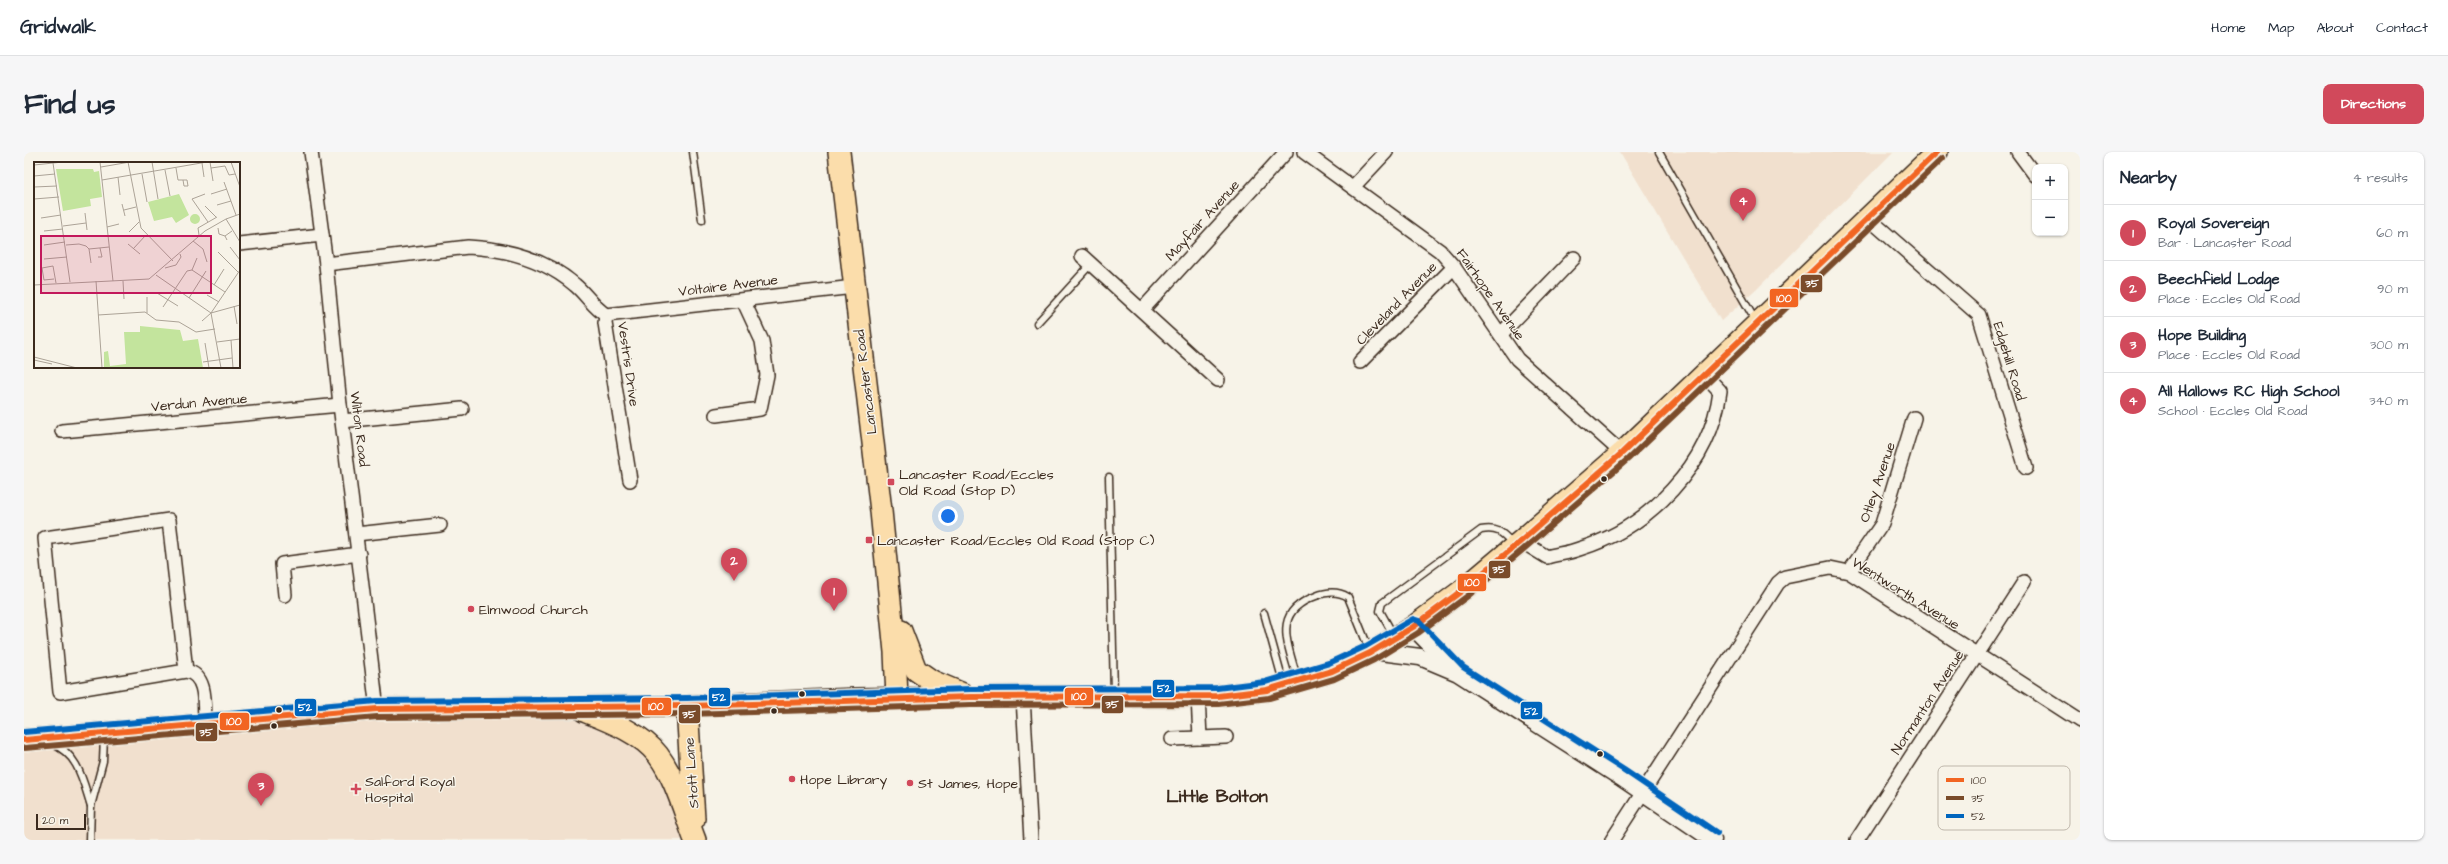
<!DOCTYPE html>
<meta charset="utf-8">
<style>
:root{--surface:#fff;--page:#f6f6f7;--text:#1f2937;--muted:#747a83;--line:#e0e1e3;--accent:#d1495b}
body{margin:0;font-family:"Architects Daughter",sans-serif;background:var(--page);color:var(--text)}
.controls{position:absolute;right:12px;top:12px;display:grid;overflow:hidden;border-radius:8px;box-shadow:0 1px 3px #0004}
.controls button{width:36px;height:36px;display:grid;place-items:center;padding:0;border:0;border-bottom:1px solid var(--line);background:var(--surface);color:var(--text);font:20px sans-serif}
.scale{position:absolute;left:12px;bottom:10px;width:50px;box-sizing:border-box;padding-left:4px;border:2px solid #3b2a1e;border-top:0;font-size:11px;line-height:14px;white-space:nowrap;color:#3b2a1e;-webkit-text-stroke:3px #f7f3e8;paint-order:stroke}
.you{position:absolute;left:924px;top:364px;width:14px;height:14px;margin:-10px;border:3px solid #fff;border-radius:50%;background:#1a73e8;box-shadow:0 0 0 6px #1a73e833}
.badge{display:grid;place-items:center;width:26px;height:26px;border-radius:50%;background:var(--accent);color:#fff;font-size:13px;font-weight:700}
.pin{position:absolute;translate:-50% -33px;filter:drop-shadow(0 1px 2px #0008)}
.pin::after{content:'';position:absolute;top:21px;width:14px;height:12px;background:inherit;clip-path:polygon(0 0,100% 0,50% 100%)}
.list{margin:0;padding:0;list-style:none}
h2{display:flex;justify-content:space-between;align-items:center;height:52px;margin:0;padding:0 16px;font-size:17px}
h2 small{font-size:13px;font-weight:400;color:var(--muted)}
.list li{display:grid;grid-template-columns:26px 1fr auto;gap:12px;align-items:center;box-sizing:border-box;height:56px;padding:0 16px;border-top:1px solid var(--line)}
.list b{display:block;font-size:15px;white-space:nowrap}
.list p{margin:0;font-size:13px;white-space:nowrap;color:var(--muted)}
.list em{font-size:13px;font-style:normal;color:var(--muted)}
.map{position:relative;flex:none;width:2056px;height:688px;overflow:hidden;border-radius:8px}
header{display:flex;align-items:center;gap:24px;box-sizing:border-box;height:56px;padding:0 20px;background:var(--surface);border-bottom:1px solid var(--line)}
header strong{font-size:19px}
nav{display:flex;gap:22px;margin-inline-start:auto;font-size:14px}
.intro{display:flex;align-items:center;justify-content:space-between;box-sizing:border-box;height:96px;padding:0 24px}
h1{margin:0;font-size:28px}
.button{padding:10px 18px;border-radius:8px;background:var(--accent);color:#fff;font-size:14px;font-weight:700}
main{display:flex;gap:24px;padding:0 24px}
aside{flex:1;background:var(--surface);border-radius:8px;box-shadow:0 1px 3px #0004}
.map>svg:first-child{display:block}
.built{fill:#f1e0ce}
.lines{fill:none;stroke-linecap:round;stroke-linejoin:round}
.service-casing{stroke:#3b2a1e;stroke-width:9}
.minor-casing{stroke:#3b2a1e;stroke-width:16}
.tertiary-casing{stroke:#3b2a1e;stroke-width:19}
.primary-casing{stroke:#3b2a1e;stroke-width:24}
.service{stroke:#f7f3e8;stroke-width:6}
.minor{stroke:#f7f3e8;stroke-width:13}
.tertiary{stroke:#f7f3e8;stroke-width:16}
.primary{stroke:#fbddab;stroke-width:21}
.bus-1-casing{stroke:#f7f3e8;stroke-width:9}
.bus-2-casing{stroke:#f7f3e8;stroke-width:9}
.bus-3-casing{stroke:#f7f3e8;stroke-width:9}
.bus-1{stroke:#f26522;stroke-width:6}
.bus-2{stroke:#7a4b2a;stroke-width:6}
.bus-3{stroke:#0065bd;stroke-width:6}
.bus-dot{fill:#3b2a1e;stroke:#f7f3e8;stroke-width:1.5}
.poi-dot{fill:#d1495b;stroke:#f7f3e8;stroke-width:1.5}
.labels{text-anchor:middle;stroke-width:3;stroke-linejoin:round;paint-order:stroke}
.street-label{font-size:14px;fill:#3b2a1e;stroke:#f7f3e8}
.poi-label{font-size:14px;fill:#3b2a1e;stroke:#f7f3e8;text-anchor:start}
.district-label{font-size:18px;font-weight:bold;fill:#3b2a1e;stroke:#f7f3e8}
.inset-road{fill:none;stroke:#aca397;stroke-width:1}
.view{fill:#c2185b;fill-opacity:0.15;stroke:#c2185b;stroke-width:2}
.inset-edge{fill:none;stroke:#3b2a1e;stroke-width:2}
.key{fill:#f7f3e8;stroke:#bfb7ab;stroke-width:1}
.key-label{font-size:11px;fill:#3b2a1e}
.line-badge{stroke:#f7f3e8;stroke-width:1.5}
.badge-label{font-size:11px;text-anchor:middle;font-weight:bold;fill:#fff}
</style>
<header>
<strong>Gridwalk</strong>
<nav><a>Home</a><a>Map</a><a>About</a><a>Contact</a></nav>
</header>
<div class="intro"><h1>Find us</h1><a class="button">Directions</a></div>
<main>
<div class="map">
<svg width="2056" height="688" viewBox="0 0 2056 688">
<rect width="100%" height="100%" fill="#f7f3e8"/>
<filter id="ink" filterUnits="userSpaceOnUse"><feTurbulence type="fractalNoise" baseFrequency=".025" numOctaves="2"/><feDisplacementMap in="SourceGraphic" scale="8" xChannelSelector="R" yChannelSelector="G"/><feConvolveMatrix kernelMatrix="1 2 1 2 8 2 1 2 1" color-interpolation-filters="sRGB"/></filter>
<g filter="url(#ink)">
<g class="built">
<path d="M1596,0H1869L1732,138L1697,169Z"/>
<path d="M551,557L631,606L664,688H0V590L134,577Z"/>
</g>
<g class="lines">
<defs>
<g id="service">
<path d="M669,0L678,68"/>
<path d="M1635,0L1731,168"/>
<path d="M1013,171L1067,112"/>
<path d="M1085,325L1090,541"/>
<path d="M1240,461L1259,530"/>
<path d="M1370,484L1356,459L1358,451L1457,378C1473,375 1478,380 1488,391"/>
<path d="M1273,526C1264,491 1247,460 1292,444C1302,440 1314,439 1324,445L1345,497"/>
<path d="M28,592C55,602 59,630 67,654"/>
<path d="M66,688L67,654L79,609L80,584"/>
</g>
<g id="minor">
<path d="M287,0L302,112L316,253L353,557"/>
<path d="M1280,0L1416,99L1430,115L1493,207L1598,301"/>
<path d="M1994,0L2011,23"/>
<path d="M1329,35L1362,0"/>
<path d="M1843,65L1955,163L2002,316"/>
<path d="M215,92L298,83"/>
<path d="M1058,104L1194,228"/>
<path d="M302,112L444,95C483,97 521,107 551,133C562,142 570,156 582,163L581,171L606,328"/>
<path d="M1118,158L1262,0"/>
<path d="M582,163L830,135"/>
<path d="M1477,182L1550,106"/>
<path d="M1336,210L1430,115"/>
<path d="M692,263L736,257L743,223L738,189L719,148"/>
<path d="M318,269L438,257"/>
<path d="M38,279L316,253"/>
<path d="M332,382L416,373"/>
<path d="M1497,389L1523,405C1533,402 1545,401 1555,397C1625,376 1687,312 1696,239L1680,222"/>
<path d="M1825,420L1858,372L1890,266"/>
<path d="M261,443L258,412L335,402"/>
<path d="M162,519L145,368L21,386L36,540L162,519C184,523 180,554 181,572"/>
<path d="M1174,544L1176,586"/>
<path d="M999,545L1007,688"/>
<path d="M1148,587L1202,585"/>
<path d="M1588,688L1754,431L1761,425L1806,416L1825,420L2056,569"/>
<path d="M1833,688L2000,430"/>
</g>
<g id="tertiary">
<path d="M1389,475L1429,516"/>
<path d="M1349,499L1396,505L1434,521L1596,625L1689,688"/>
</g>
<g id="primary">
<path d="M815,0L857,359L871,500L873,546"/>
<path d="M877,479L892,518L908,529L939,542"/>
<path d="M663,554L670,667"/>
<path d="M560,559C585,569 617,581 634,603C652,627 660,660 671,688"/>
<path d="M0,588L353,557L663,554L831,547L947,545L1194,544L1243,538L1308,519L1346,501L1389,475L1440,437L1497,389L1598,301L1913,0"/>
</g>
</defs>
<use href="#service" class="service-casing"/>
<use href="#minor" class="minor-casing"/>
<use href="#tertiary" class="tertiary-casing"/>
<use href="#primary" class="primary-casing"/>
<use href="#service" class="service"/>
<use href="#minor" class="minor"/>
<use href="#tertiary" class="tertiary"/>
<use href="#primary" class="primary"/>
<defs>
<path id="bus-1" d="M0,588L353,557L663,554L947,545L1194,544L1243,538L1308,519L1346,501L1389,475L1440,437L1497,389L1598,301L1913,0"/>
<path id="bus-2" d="M1,596L353,565L663,562L947,553L1194,552L1245,546L1310,527L1350,508L1394,481L1445,443L1502,395L1604,307L1919,6"/>
<path id="bus-3" d="M0,580L353,549L663,546L947,537L1193,536L1241,530L1305,511L1342,494L1389,467L1395,469L1439,515L1600,618L1693,681"/>
</defs>
<use href="#bus-1" class="bus-1-casing"/>
<use href="#bus-2" class="bus-2-casing"/>
<use href="#bus-3" class="bus-3-casing"/>
<use href="#bus-1" class="bus-1"/>
<use href="#bus-2" class="bus-2"/>
<use href="#bus-3" class="bus-3"/>
</g>
</g>
<g class="bus-dot">
<circle cx="1580" cy="327" r="3.5"/>
<circle cx="778" cy="542" r="3.5"/>
<circle cx="255" cy="558" r="3.5"/>
<circle cx="750" cy="559" r="3.5"/>
<circle cx="250" cy="574" r="3.5"/>
<circle cx="1576" cy="602" r="3.5"/>
</g>
<g class="poi-dot">
<rect x="863" y="326" width="8" height="8" rx="2"/>
<rect x="841" y="384" width="8" height="8" rx="2"/>
<circle cx="447" cy="457" r="4"/>
<circle cx="768" cy="627" r="4"/>
<circle cx="886" cy="631" r="4"/>
<path d="M330 631h4v4h4v4h-4v4h-4v-4h-4v-4h4z"/>
</g>
<g class="labels">
<g class="street-label">
<text transform="translate(1178 68) rotate(-48)" y="5">Mayfair Avenue</text>
<text transform="translate(704 133) rotate(-7)" y="5">Voltaire Avenue</text>
<text transform="translate(1467 142) rotate(55)" y="5">Fairhope Avenue</text>
<text transform="translate(1372 151) rotate(-46)" y="5">Cleveland Avenue</text>
<text transform="translate(1986 209) rotate(73)" y="5">Edgehill Road</text>
<text transform="translate(605 212) rotate(82)" y="5">Vestris Drive</text>
<text transform="translate(841 230) rotate(-97)" y="5">Lancaster Road</text>
<text transform="translate(175 250) rotate(-5)" y="5">Verdun Avenue</text>
<text transform="translate(336 277) rotate(83)" y="5">Wilton Road</text>
<text transform="translate(1853 330) rotate(-71)" y="5">Otley Avenue</text>
<text transform="translate(1882 441) rotate(32)" y="5">Wentworth Avenue</text>
<text transform="translate(1903 550) rotate(-57)" y="5">Normanton Avenue</text>
<text transform="translate(667 621) rotate(-94)" y="5">Stott Lane</text>
</g>
<g class="poi-label">
<text x="875" y="327">Lancaster Road/Eccles<tspan x="875" dy="16">Old Road (Stop D)</tspan></text>
<text x="853" y="393">Lancaster Road/Eccles Old Road (Stop C)</text>
<text x="455" y="462">Elmwood Church</text>
<text x="776" y="632">Hope Library</text>
<text x="341" y="634">Salford Royal<tspan x="341" dy="16">Hospital</tspan></text>
<text x="894" y="636">St James, Hope</text>
</g>
<g class="district-label">
<text x="1193" y="650">Little Bolton</text>
</g>
</g>
<g transform="translate(10 10)">
<rect width="206" height="206" fill="#f7f3e8"/>
<path d="M22,7H59L60,10L65,9L68,35L56,37L57,44L29,49ZM145,32L155,53L142,61L138,55L120,59L114,40ZM156 57a5 5 0 1 1 10 0a5 5 0 1 1-10 0ZM106,164L146,168L149,179L164,177L169,206H70V190L74,189L76,204L92,202L90,170H106Z" fill="#c3e49d"/>
<path class="inset-road" d="M66,0L79,119M94,0L107,66L139,99M118,0L124,37M176,0L179,19M197,0L206,25M19,1L36,120M168,1L170,15M0,3L29,0M67,5L96,0M142,6L144,18H153L154,24H150L149,18M177,6L191,4L195,13L201,12M131,8L136,34M108,12L113,40M0,14L21,12M84,15L86,33M68,18L173,0M190,20L202,53M0,25L23,24M171,32L158,37L174,60M177,32L193,27M0,37L25,35M88,42L91,54M183,43L197,39M171,44L182,55M90,48L102,45M51,51L53,68M7,56L27,53M192,57L206,80M29,64L52,61M73,65L85,62M184,66L185,72L191,74M10,69L29,67M95,70L105,60M165,73L164,66L183,55M193,78L191,74L198,69M159,79L169,87L173,100M94,82L106,92M10,83L31,80M32,83L45,82L52,84L55,87L57,101M196,85L206,98M55,87L75,85M99,87L112,73M184,90L204,110M64,95H68L66,86M10,97L33,95M131,106L142,103L147,95L146,92M158,108L163,96M122,113L177,151L187,206M20,117L10,118L8,106L19,104L22,121M62,119L68,206M89,119L90,137M0,123L115,117L171,69L192,57L206,52M180,123L190,107M123,131L144,144M173,133L185,140M113,135V151M155,136L172,109M200,144L203,162M129,145L153,109L158,108L191,130M177,151L206,143M64,153L111,150L122,158L145,160L162,170L181,167M168,159L177,151L206,108M197,178L199,206M183,180L206,177M171,181L175,206M0,195L43,206M0,198L18,202M169,200L198,196"/>
<path class="view" d="M7,74H177V131H7Z"/>
<rect width="206" height="206" class="inset-edge"/>
</g>
<rect x="1914" y="614" width="132" height="64" rx="6" class="key"/>
<rect x="1922" y="626" width="18" height="4" fill="#f26522"/>
<rect x="1922" y="644" width="18" height="4" fill="#7a4b2a"/>
<rect x="1922" y="662" width="18" height="4" fill="#0065bd"/>
<g class="key-label">
<text x="1947" y="632">100</text>
<text x="1947" y="650">35</text>
<text x="1947" y="668">52</text>
</g>
<g class="line-badge">
<rect x="1776" y="122" width="23" height="19" rx="4" fill="#7a4b2a"/>
<rect x="1745" y="136" width="30" height="20" rx="4" fill="#f26522"/>
<rect x="1464" y="408" width="23" height="19" rx="4" fill="#7a4b2a"/>
<rect x="1433" y="421" width="30" height="19" rx="4" fill="#f26522"/>
<rect x="1128" y="527" width="23" height="19" rx="4" fill="#0065bd"/>
<rect x="1040" y="535" width="30" height="19" rx="4" fill="#f26522"/>
<rect x="684" y="535" width="23" height="20" rx="4" fill="#0065bd"/>
<rect x="1077" y="543" width="23" height="19" rx="4" fill="#7a4b2a"/>
<rect x="617" y="545" width="31" height="19" rx="4" fill="#f26522"/>
<rect x="270" y="546" width="23" height="19" rx="4" fill="#0065bd"/>
<rect x="1496" y="549" width="23" height="19" rx="4" fill="#0065bd"/>
<rect x="654" y="552" width="23" height="20" rx="4" fill="#7a4b2a"/>
<rect x="195" y="560" width="31" height="19" rx="4" fill="#f26522"/>
<rect x="171" y="570" width="23" height="20" rx="4" fill="#7a4b2a"/>
</g>
<g class="badge-label">
<text x="1788" y="135">35</text>
<text x="1760" y="150">100</text>
<text x="1475" y="421">35</text>
<text x="1448" y="434">100</text>
<text x="1140" y="540">52</text>
<text x="1055" y="548">100</text>
<text x="695" y="549">52</text>
<text x="1088" y="556">35</text>
<text x="632" y="558">100</text>
<text x="281" y="559">52</text>
<text x="1507" y="563">52</text>
<text x="665" y="566">35</text>
<text x="210" y="573">100</text>
<text x="182" y="584">35</text>
</g>
</svg>
<div class="controls">
<button>+</button>
<button>−</button>
</div>
<div class="scale">20 m</div>
<div class="you"></div>
<div class="pin badge" style="left:810px;top:459px">1</div>
<div class="pin badge" style="left:710px;top:429px">2</div>
<div class="pin badge" style="left:237px;top:654px">3</div>
<div class="pin badge" style="left:1719px;top:69px">4</div>
</div>
<aside>
<h2>Nearby<small>4 results</small></h2>
<ul class="list">
<li><span class="badge">1</span><div><b>Royal Sovereign</b><p>Bar · Lancaster Road</p></div><em>60 m</em></li>
<li><span class="badge">2</span><div><b>Beechfield Lodge</b><p>Place · Eccles Old Road</p></div><em>90 m</em></li>
<li><span class="badge">3</span><div><b>Hope Building</b><p>Place · Eccles Old Road</p></div><em>300 m</em></li>
<li><span class="badge">4</span><div><b>All Hallows RC High School</b><p>School · Eccles Old Road</p></div><em>340 m</em></li>
</ul>
</aside>
</main>
